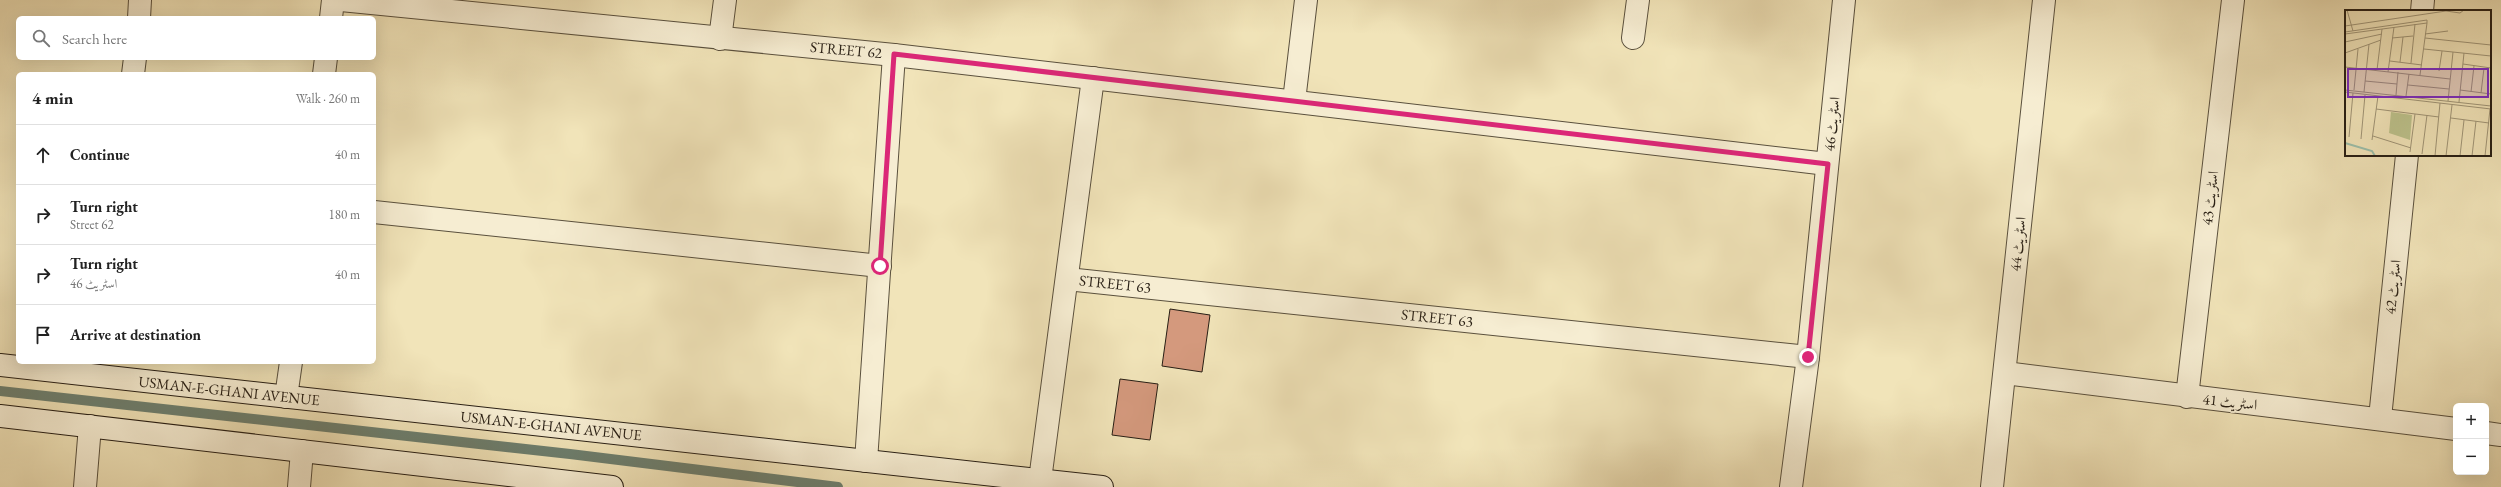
<!DOCTYPE html>
<meta charset="utf-8">
<style>
:root{--surface:#fff;--page:#f6f6f6;--text:#222;--muted:#767676;--line:#e0e0e0}
body{margin:0;font-family:"EB Garamond",Amiri,serif;background:var(--page);color:var(--text)}
.controls{position:absolute;right:12px;bottom:12px;display:grid;overflow:hidden;border-radius:6px;box-shadow:0 4px 16px #0002}
.controls button{width:36px;height:36px;display:grid;place-items:center;padding:0;border:0;border-bottom:1px solid var(--line);background:var(--surface);color:var(--text);font:20px sans-serif}
.stop{position:absolute;width:12px;height:12px;margin:-9px;border:3px solid #db2777;border-radius:50%;background:#fff}
.stop.end{background:#db2777;border-color:#fff;box-shadow:0 1px 4px #0008}
.list{margin:0;padding:0;list-style:none}
h2{display:flex;justify-content:space-between;align-items:center;height:52px;margin:0;padding:0 16px;font-size:17px}
h2 small{font-size:13px;font-weight:400;color:var(--muted)}
.list li{display:grid;grid-template-columns:26px 1fr auto;gap:12px;align-items:center;box-sizing:border-box;height:60px;padding:0 16px;border-top:1px solid var(--line)}
.list b{display:block;font-size:15px;white-space:nowrap}
.list p{margin:0;font-size:13px;white-space:nowrap;color:var(--muted)}
.list em{font-size:13px;font-style:normal;color:var(--muted)}
.icon{flex:none;width:22px;height:22px;fill:none;stroke:currentColor;stroke-width:2;stroke-linecap:round;stroke-linejoin:round}
.map{position:relative;flex:none;width:2501px;height:487px;overflow:hidden}
.search{position:absolute;background:var(--surface);box-shadow:0 4px 16px #0002;left:16px;top:16px;width:360px;height:44px;display:flex;align-items:center;gap:10px;box-sizing:border-box;padding:0 14px;border-radius:6px;color:var(--muted);font-size:15px}
.panel{position:absolute;background:var(--surface);box-shadow:0 4px 16px #0002;left:16px;top:72px;width:360px;height:292px;border-radius:6px}
.map>svg:first-child{display:block}
.lines{fill:none;stroke-linecap:round;stroke-linejoin:round}
.stream{stroke:#6d7f6f;stroke-width:10}
.building{fill:#d4997d;stroke:#271e14}
.street-casing{stroke:#5a503d;stroke-width:24}
.secondary-casing{stroke:#271e14;stroke-width:24}
.street{stroke:#f6edd2;stroke-width:22}
.secondary{stroke:#f6edd2;stroke-width:22}
.route{stroke:#db2777;stroke-width:5}
.labels{text-anchor:middle;stroke-width:3.5;stroke-linejoin:round;paint-order:stroke}
.street-label{font-size:15px;fill:#271e14;stroke:#f6edd2}
.inset-river{fill:none;stroke:#9bbfab;stroke-width:2}
.inset-road{fill:none;stroke:#a09577;stroke-width:1}
.view{fill:#7b2cbf;fill-opacity:0.15;stroke:#7b2cbf;stroke-width:2}
.inset-edge{fill:none;stroke:#271e14;stroke-width:2}
</style>
<div class="map">
<svg width="2501" height="487" viewBox="0 0 2501 487">
<rect width="100%" height="100%" fill="#f1e4b9"/>
<filter id="stains"><feTurbulence type="fractalNoise" baseFrequency=".005" numOctaves="4"/><feColorMatrix values="0 0 0 0 .2 0 0 0 0 .09 0 0 0 0 .02 0 0 0 .5 -.17"/></filter>
<radialGradient id="worn" r=".72"><stop offset=".6" stop-color="#630" stop-opacity="0"/><stop offset="1" stop-color="#630" stop-opacity=".3"/></radialGradient>
<g class="lines">
<path class="stream" d="M0,391L570,454L838,487"/>
</g>
<g class="building">
<path d="M1170,309L1210,315L1202,372L1162,366Z"/>
<path d="M1120,379L1158,384L1150,440L1112,435Z"/>
</g>
<g class="lines">
<defs>
<g id="street">
<path d="M341,0L894,55L1827,164"/>
<path d="M2422,11L2423,0"/>
<path d="M139,18L140,0"/>
<path d="M331,18L333,0"/>
<path d="M1633,38L1638,0"/>
<path d="M720,39L725,0"/>
<path d="M133,74L135,58"/>
<path d="M324,74L326,58"/>
<path d="M1294,101L1306,0"/>
<path d="M374,212L880,266"/>
<path d="M1067,279L1808,357"/>
<path d="M2005,373L2456,429"/>
<path d="M286,397L291,362"/>
<path d="M2187,397L2233,0"/>
<path d="M2380,418L2407,155"/>
<path d="M2486,433L2501,435"/>
<path d="M866,461L894,55"/>
<path d="M1040,480L1093,78"/>
<path d="M85,487L90,426"/>
<path d="M299,487L302,451"/>
<path d="M1791,487L1808,357L1844,0"/>
<path d="M1992,487L2044,0"/>
</g>
<g id="secondary">
<path d="M0,365L1102,487"/>
<path d="M0,416L612,487"/>
</g>
</defs>
<use href="#street" class="street-casing"/>
<use href="#secondary" class="secondary-casing"/>
<use href="#street" class="street"/>
<use href="#secondary" class="secondary"/>
</g>
<g class="lines">
<path class="route" d="M880,266L894,54L1828,164L1808,357"/>
</g>
<g class="labels">
<g class="street-label">
<text transform="translate(846 50) rotate(5)" y="5">STREET 62</text>
<text transform="translate(1832 124) rotate(-84)" y="5">اسٹریٹ 46</text>
<text transform="translate(2210 198) rotate(-83)" y="5">اسٹریٹ 43</text>
<text transform="translate(2018 244) rotate(-84)" y="5">اسٹریٹ 44</text>
<text transform="translate(1115 284) rotate(6)" y="5">STREET 63</text>
<text transform="translate(2393 287) rotate(-84)" y="5">اسٹریٹ 42</text>
<text transform="translate(1437 318) rotate(6)" y="5">STREET 63</text>
<text transform="translate(229 391) rotate(6)" y="5">USMAN-E-GHANI AVENUE</text>
<text transform="translate(2230 402) rotate(6)" y="5">اسٹریٹ 41</text>
<text transform="translate(551 426) rotate(6)" y="5">USMAN-E-GHANI AVENUE</text>
</g>
</g>
<g transform="translate(2345 10)">
<rect width="146" height="146" fill="#f1e4b9"/>
<path d="M46,102L67,105L65,130L44,123Z" fill="#bdc38d"/>
<path class="inset-river" d="M0,133L27,141L30,146"/>
<path class="inset-road" d="M2,0L8,21M0,16L101,1L115,3L119,0M0,22L82,10M0,24L82,13V10M80,24L103,21M47,28L68,26M80,28L146,35M0,32L37,24M79,39L146,46M0,43L36,30M45,51L77,55M55,52L58,27M66,53L70,14M118,54L146,58M0,57L105,69M32,60L37,19M94,61L97,41M43,62L49,17M75,65L82,13M20,71L52,74M63,75L104,79M0,80L146,96M9,80L13,39M115,80L146,84M0,82L146,99M19,82L24,34M126,82L129,56M136,83L139,58M51,85L53,62M61,86L64,64M103,91L108,42M114,92L119,43M31,99L94,107M106,108L144,113M28,126L66,138M4,127L8,83M16,129L20,85M27,130L33,86M65,142L70,104M77,144L82,105M90,146L95,93M101,146L107,95M115,146L119,110M127,146L131,111M140,146L145,99"/>
<path class="view" d="M3,59H143V87H3Z"/>
<rect width="146" height="146" class="inset-edge"/>
</g>
<rect width="100%" height="100%" filter="url(#stains)"/>
<rect width="100%" height="100%" fill="url(#worn)"/>
</svg>
<div class="controls">
<button>+</button>
<button>−</button>
</div>
<div class="stop" style="left:880px;top:266px"></div>
<div class="stop end" style="left:1808px;top:357px"></div>
<div class="search"><svg class="icon" aria-label="search" viewBox="0 0 24 24"><circle cx="10" cy="10" r="6"/><path d="M15 15l6 6"/></svg>Search here</div>
<section class="panel">
<h2>4 min<small>Walk · 260 m</small></h2>
<ul class="list">
<li><svg class="icon" aria-label="ahead" viewBox="0 0 24 24"><path d="M12 20V5M6 11l6-6 6 6"/></svg><div><b>Continue</b></div><em>40 m</em></li>
<li><svg class="icon" aria-label="right" viewBox="0 0 24 24"><path d="M7 20v-9h11M14 6l5 5-5 5"/></svg><div><b>Turn right</b><p>Street 62</p></div><em>180 m</em></li>
<li><svg class="icon" aria-label="right" viewBox="0 0 24 24"><path d="M7 20v-9h11M14 6l5 5-5 5"/></svg><div><b>Turn right</b><p>اسٹریٹ 46</p></div><em>40 m</em></li>
<li><svg class="icon" aria-label="arrive" viewBox="0 0 24 24"><path d="M6 21V4h12l-3 4 3 4H6"/></svg><div><b>Arrive at destination</b></div></li>
</ul>
</section>
</div>
